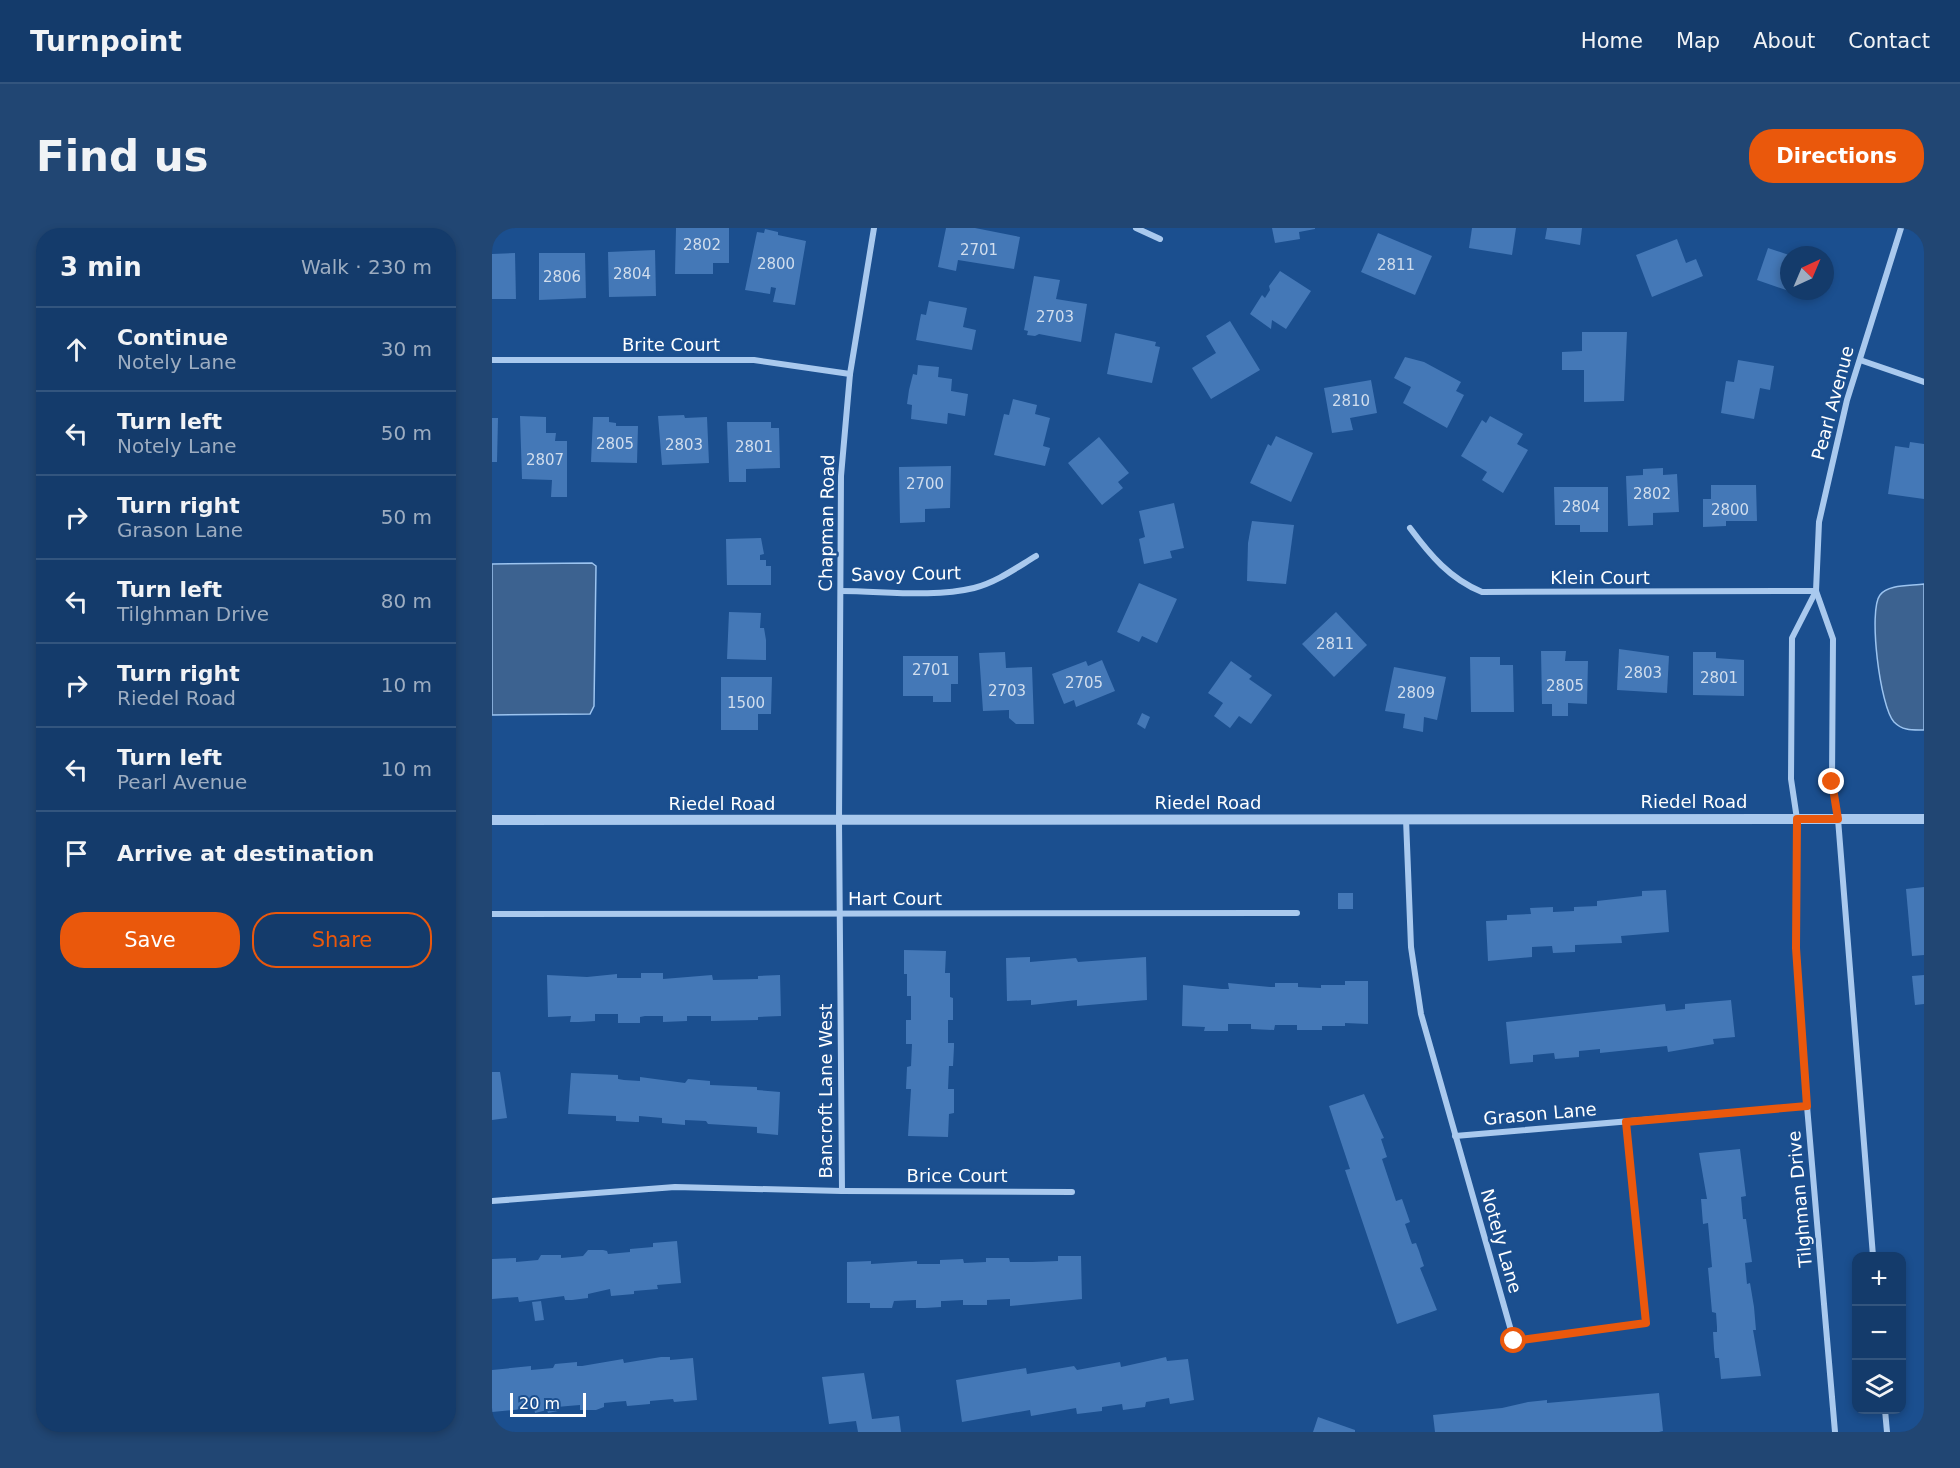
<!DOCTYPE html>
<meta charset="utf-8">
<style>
:root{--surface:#143b6b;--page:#214673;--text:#f1f3f6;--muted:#9dadc1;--line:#33557e;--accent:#ea580c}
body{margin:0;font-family:"DejaVu Sans",sans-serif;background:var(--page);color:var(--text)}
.controls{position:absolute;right:18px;bottom:18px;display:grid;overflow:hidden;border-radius:12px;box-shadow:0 3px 9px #0003}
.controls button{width:54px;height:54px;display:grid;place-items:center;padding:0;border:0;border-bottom:2px solid var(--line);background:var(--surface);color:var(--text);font:30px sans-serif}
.compass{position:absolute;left:1288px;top:18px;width:54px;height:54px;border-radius:50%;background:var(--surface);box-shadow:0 3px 9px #0003;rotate:44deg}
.scale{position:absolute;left:18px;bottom:15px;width:76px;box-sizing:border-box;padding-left:6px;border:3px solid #fff;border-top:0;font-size:16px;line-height:21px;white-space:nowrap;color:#fff;-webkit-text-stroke:4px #1b4f8f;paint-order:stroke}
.stop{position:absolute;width:18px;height:18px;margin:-14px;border:4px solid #ea580c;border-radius:50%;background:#fff}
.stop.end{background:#ea580c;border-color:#fff;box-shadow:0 2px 6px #0008}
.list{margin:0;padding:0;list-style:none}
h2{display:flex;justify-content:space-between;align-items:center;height:78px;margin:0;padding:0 24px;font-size:26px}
h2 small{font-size:20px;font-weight:400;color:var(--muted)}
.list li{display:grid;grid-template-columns:39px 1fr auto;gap:18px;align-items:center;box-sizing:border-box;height:84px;padding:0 24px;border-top:2px solid var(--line)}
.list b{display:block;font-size:22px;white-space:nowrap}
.list p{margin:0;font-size:20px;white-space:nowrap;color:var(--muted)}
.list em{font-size:20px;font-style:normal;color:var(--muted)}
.actions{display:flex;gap:12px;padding:18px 24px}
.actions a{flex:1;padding:14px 0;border:2px solid var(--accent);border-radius:24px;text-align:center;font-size:21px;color:var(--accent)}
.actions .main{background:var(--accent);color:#fff}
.icon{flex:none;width:33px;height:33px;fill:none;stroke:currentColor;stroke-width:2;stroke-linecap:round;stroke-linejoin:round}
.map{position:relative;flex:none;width:1432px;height:1204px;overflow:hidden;border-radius:24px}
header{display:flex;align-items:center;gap:36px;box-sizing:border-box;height:84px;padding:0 30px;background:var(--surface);border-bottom:2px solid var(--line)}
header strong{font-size:28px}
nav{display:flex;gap:33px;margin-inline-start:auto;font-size:21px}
.intro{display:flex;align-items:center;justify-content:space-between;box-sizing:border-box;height:144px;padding:0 36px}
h1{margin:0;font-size:42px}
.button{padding:15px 27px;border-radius:24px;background:var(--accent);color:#fff;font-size:21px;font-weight:700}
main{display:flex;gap:36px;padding:0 36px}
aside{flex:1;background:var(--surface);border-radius:24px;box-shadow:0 3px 9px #0003}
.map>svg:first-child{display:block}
.water{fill:#3c6290;stroke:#9cc4f0;stroke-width:1.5}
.building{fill:#4478b7}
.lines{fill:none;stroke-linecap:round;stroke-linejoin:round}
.minor{stroke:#a9c9ee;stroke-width:6}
.tertiary{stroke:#a9c9ee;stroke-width:10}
.route{stroke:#ea580c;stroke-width:8}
.labels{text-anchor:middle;stroke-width:5;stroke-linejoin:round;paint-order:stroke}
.number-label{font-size:15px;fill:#d0dded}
.street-label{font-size:18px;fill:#fff;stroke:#1b4f8f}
</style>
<header>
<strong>Turnpoint</strong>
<nav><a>Home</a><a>Map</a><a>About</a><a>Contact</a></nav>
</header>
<div class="intro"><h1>Find us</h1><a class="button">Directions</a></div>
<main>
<aside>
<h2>3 min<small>Walk · 230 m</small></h2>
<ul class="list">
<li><svg class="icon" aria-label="ahead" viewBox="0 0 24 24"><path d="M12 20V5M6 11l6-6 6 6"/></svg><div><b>Continue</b><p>Notely Lane</p></div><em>30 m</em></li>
<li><svg class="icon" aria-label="left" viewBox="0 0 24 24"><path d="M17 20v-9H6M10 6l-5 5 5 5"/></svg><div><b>Turn left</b><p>Notely Lane</p></div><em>50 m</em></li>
<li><svg class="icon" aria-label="right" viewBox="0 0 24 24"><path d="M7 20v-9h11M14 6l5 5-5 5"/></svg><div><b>Turn right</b><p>Grason Lane</p></div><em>50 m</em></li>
<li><svg class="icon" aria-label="left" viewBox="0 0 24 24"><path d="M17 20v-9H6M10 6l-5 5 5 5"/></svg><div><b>Turn left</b><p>Tilghman Drive</p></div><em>80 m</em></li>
<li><svg class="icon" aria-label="right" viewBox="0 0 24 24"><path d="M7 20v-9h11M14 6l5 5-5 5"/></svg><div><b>Turn right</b><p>Riedel Road</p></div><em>10 m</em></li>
<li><svg class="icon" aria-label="left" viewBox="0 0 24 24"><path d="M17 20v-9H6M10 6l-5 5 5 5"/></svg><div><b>Turn left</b><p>Pearl Avenue</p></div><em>10 m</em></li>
<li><svg class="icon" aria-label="arrive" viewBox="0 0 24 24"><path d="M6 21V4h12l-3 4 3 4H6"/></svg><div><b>Arrive at destination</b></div></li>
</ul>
<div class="actions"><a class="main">Save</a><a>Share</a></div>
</aside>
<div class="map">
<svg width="1432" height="1204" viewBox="0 0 1432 1204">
<rect width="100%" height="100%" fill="#1b4f8f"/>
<g class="water">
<path d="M100,335L104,338L102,478L98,486L0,487V336Z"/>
<path d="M1432,356V502C1420,502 1411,503 1402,494C1388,479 1376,382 1388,367C1396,356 1419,358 1432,356Z"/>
</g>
<g class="building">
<path d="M184,0H237V35H221V46H183Z"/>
<path d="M454,0H483L528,9L522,41L466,32L464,43L446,39Z"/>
<path d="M780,0H823V1L807,4L808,11L783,15Z"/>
<path d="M980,0H1024L1020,27L977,20Z"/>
<path d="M1055,0H1090L1088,17L1053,11Z"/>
<path d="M273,1L286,4V7L314,13L303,77L281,74L284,60L279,59L278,66L253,62L265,4L272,5Z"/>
<path d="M886,5L940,28L923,67L869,44Z"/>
<path d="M1185,11L1194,35L1204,31L1211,48L1160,69L1144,27Z"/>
<path d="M1276,20L1297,27V63L1265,52Z"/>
<path d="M163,22L164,68L117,69L116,24Z"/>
<path d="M23,25L24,71H0V26Z"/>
<path d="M47,25H93L94,70L47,72Z"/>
<path d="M788,43L819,63L794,101L780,92L779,101L758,86L770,67L773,70L778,62L777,58Z"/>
<path d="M542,48L568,52L564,71L595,76L589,114L547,106L543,108L535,107L536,103L532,102Z"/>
<path d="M437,73L475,80L471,99L484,102L480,122L424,112L429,86L434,87Z"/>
<path d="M738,93L768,142L719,171L700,140L724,125L714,108Z"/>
<path d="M1090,104H1135L1132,173L1092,174V142H1070V124L1090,123Z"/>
<path d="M623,105L664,114L663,118L668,119L660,155L615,146Z"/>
<path d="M913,129L932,134L969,154L964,163L972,167L955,200L911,175L919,159L902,150Z"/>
<path d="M1246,132L1282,138L1278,162L1268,160L1262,191L1229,185L1234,153L1242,154Z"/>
<path d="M426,137L447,139L446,149L460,151L459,163L476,166L473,188L456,185L455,196L419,191L420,177L415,176L417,162L421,146L425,147Z"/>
<path d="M879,152L885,185L858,190L861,202L840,205L832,160Z"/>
<path d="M521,171L545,177L543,186L558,190L551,218L558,220L553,238L502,227L512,186L517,187Z"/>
<path d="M192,187L193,190L215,189L217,235L170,237L166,188Z"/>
<path d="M28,188L54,189V205H64L63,213H75V269H59L60,252L30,251Z"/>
<path d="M998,188L1031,206L1025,216L1036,222L1011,265L990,252L995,244L969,228L990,192L994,195Z"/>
<path d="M101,189H117V194L124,195V198H146L145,235L99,234Z"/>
<path d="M0,190H6L5,234H0Z"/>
<path d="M235,194H279V200H287L288,240L254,241V254H237Z"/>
<path d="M784,208L821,225L799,274L758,255L776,216L779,218Z"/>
<path d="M607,209L637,245L626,254L631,260L610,277L576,235Z"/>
<path d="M1418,214L1432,216V271L1396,266L1403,218L1417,220Z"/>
<path d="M459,238L458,280L433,281V294L408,295L407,239Z"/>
<path d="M1171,240V247L1185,246L1187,284L1161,285V297L1136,298L1134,248L1151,247V241Z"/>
<path d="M1219,257H1264L1265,293H1234V298L1211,299V271H1219Z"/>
<path d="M1062,259H1116V304H1088V297H1063Z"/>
<path d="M682,275L692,320L678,323L680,330L652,336L647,311L653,309L647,283Z"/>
<path d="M760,293L802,297L794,356L755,353L756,315Z"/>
<path d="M269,310L272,326L268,327V332H274V338H279V357H235L234,311Z"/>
<path d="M647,355L685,371L665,415L650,408L647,414L625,404Z"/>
<path d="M237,384L269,385L268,400H272L274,412V432L235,431Z"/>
<path d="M844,384L875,417L842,449L810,416Z"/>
<path d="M1127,421L1177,428L1175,465L1125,462Z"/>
<path d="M1049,423H1074L1073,433H1096L1095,476L1076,475V488H1060V476H1050Z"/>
<path d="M513,424L514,440L540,439L542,496H524L517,490V482L491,483L487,425Z"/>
<path d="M1201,424H1224V430L1252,432V468L1201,467Z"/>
<path d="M411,428H466V456H459V474H441V468H411Z"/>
<path d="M978,429H1008V437H1021L1022,484H979Z"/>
<path d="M610,432L623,463L584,479L582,472L572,476L560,446L594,433L596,438Z"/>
<path d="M739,433L760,448L757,451L780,467L759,496L747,488L738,500L722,488L731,475L716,465Z"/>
<path d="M902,439L954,449L945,492L932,489L931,504L911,500L913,486L893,483Z"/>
<path d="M229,449H280L279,486H266V502H229Z"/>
<path d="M650,485L658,489L653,501L645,496Z"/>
<path d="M1432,659V727L1420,728L1414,661Z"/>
<path d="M1174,662L1177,704L1129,708L1130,715L1083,717V724L1061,725L1060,718L1040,719V729L996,733L994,693L1015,692V687L1039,686L1038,680L1061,679V684L1082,683V679L1105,678V673L1150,668V663Z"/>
<rect x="846" y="665" width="15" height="16"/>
<path d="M412,722L454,723L453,745H458V769L461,770V792H456V815H462V819L461,838H457L456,861H462V885L457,886L456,909L416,908L419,861H414L415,839L419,838L420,816H414V792H419V768H415V746H412Z"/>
<path d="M538,729V734L584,730L586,734L654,729L655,772L585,778V772L539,777V772L515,773L514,730Z"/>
<path d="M149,745H171V751L220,747L221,752L266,751V748L288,747L289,788L266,789V792L219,793V788H195V793L171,794V788H153L148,789V795H126V786H103V793L87,794H78L79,788L56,789L55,747L95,749L125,746V750H149Z"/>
<path d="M1432,747V776L1423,777L1420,748Z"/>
<path d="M853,753H876V796L853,795V798H830V802H805V797H783L782,802L759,801V796H736V803H712L713,799L690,798L691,757L730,761H737L736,755L778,759H783V755H806V759L829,760V757H853Z"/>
<path d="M1239,772L1243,809L1221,811L1222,816L1176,824L1175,818L1108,825V821L1087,823V829L1063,831L1062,825L1041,827V834L1018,836L1014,794L1173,776L1174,783L1193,781V776Z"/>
<path d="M0,844H8L15,890L0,892Z"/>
<path d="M79,845L126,847V851L132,852L148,853V849L193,855L196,851L218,853V857L265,859V862L288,864L286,907L265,905V899L216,896L214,893L193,892V897L170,895V890L147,888V894H144L124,893V888L76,886Z"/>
<path d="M872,866L892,910L889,911L895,929L890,931L904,973L910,971L918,994L913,996L920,1016L924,1015L927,1023L932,1038L928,1040L945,1082L905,1096L853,942L858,941L837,878Z"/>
<path d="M1248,921L1254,968L1249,969L1251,991H1254L1260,1034L1253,1035L1255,1056L1258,1055L1262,1079L1264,1102H1261L1269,1148L1229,1151L1227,1130H1223L1222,1121L1221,1104H1225V1099L1224,1085L1220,1084L1216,1040L1220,1039L1216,995L1211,996L1209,971H1215L1207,925Z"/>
<path d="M185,1013L189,1055L165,1057L166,1061L142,1063V1066L119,1068L118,1061L96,1066V1070L80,1072H73L72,1068L27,1074L26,1069L0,1071V1031L24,1030V1034L46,1032L49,1027H69V1030L91,1028L96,1022H111L115,1023L116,1026L138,1024V1021L161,1019V1015Z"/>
<path d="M566,1028H589L590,1071L518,1078V1071L495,1072V1077H471V1072L452,1073H449V1079L433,1080H424V1072L402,1073L400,1080H378V1075H355V1034L379,1033V1036L425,1033V1036H448V1032L471,1031L472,1035L494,1034V1030H517L518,1034H540L566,1033Z"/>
<path d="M49,1073L52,1092L43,1093L40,1074Z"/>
<path d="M169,1129H178V1132L201,1130L205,1172L182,1174L181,1171L169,1172L158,1173V1176L135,1178L134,1173L122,1174L112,1175V1179L104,1182H88V1177L76,1178L65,1179L66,1183L56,1185L55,1182L43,1185L42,1180L0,1184V1142L39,1138V1142L61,1140L63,1136L85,1134V1138H90L131,1131L132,1135Z"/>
<path d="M674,1129L675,1133L696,1131L702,1172L678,1176L677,1170L654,1174L653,1179L631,1182L630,1176L610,1179V1183L585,1186L584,1180L539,1188L538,1182L470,1194L464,1152L534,1140L535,1146L582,1138L585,1142L628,1134L629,1139Z"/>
<path d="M372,1145L380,1191L407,1188L409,1204H366L364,1193L337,1196L330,1149Z"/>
<path d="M1167,1165L1171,1203L1167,1204H943L941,1187L1010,1180L1036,1174L1055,1172V1175Z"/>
<path d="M826,1189L863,1202V1204H821Z"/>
</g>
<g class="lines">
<g class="minor">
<path d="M644,0L668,11"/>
<path d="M0,132H262L358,146"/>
<path d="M1368,132L1432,154"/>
<path d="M918,300C938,327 958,351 990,364L1324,363"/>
<path d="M349,363C392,363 440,370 482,360C505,354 524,340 544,328"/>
<path d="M1324,363L1300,410L1299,551L1305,591L1304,720L1315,878L1343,1204"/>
<path d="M914,591L919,719L929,786L1022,1113L1154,1095L1134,894"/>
<path d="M0,686L805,685"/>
<path d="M963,908L1315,878"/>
<path d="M350,963L580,964"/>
<path d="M0,973L183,959L350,963L347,593L349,248L358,146L382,0"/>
<path d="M1381,1028L1346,591L1340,551L1341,411L1324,363L1327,294L1355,172L1409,0"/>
<path d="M1393,1182L1395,1204"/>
</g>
<path class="tertiary" d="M0,592L1432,591"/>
</g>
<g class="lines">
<path class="route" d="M1022,1113L1154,1095L1134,894L1315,878L1304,720L1305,591H1346L1340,554"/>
</g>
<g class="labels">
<g class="number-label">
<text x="210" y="22">2802</text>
<text x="487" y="27">2701</text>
<text x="284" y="41">2800</text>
<text x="904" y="42">2811</text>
<text x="140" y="51">2804</text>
<text x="70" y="54">2806</text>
<text x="563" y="94">2703</text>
<text x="859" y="178">2810</text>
<text x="123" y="221">2805</text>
<text x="192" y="222">2803</text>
<text x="262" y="224">2801</text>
<text x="53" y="237">2807</text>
<text x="433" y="261">2700</text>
<text x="1160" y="271">2802</text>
<text x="1089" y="284">2804</text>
<text x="1238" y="287">2800</text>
<text x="843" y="421">2811</text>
<text x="439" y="447">2701</text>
<text x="1151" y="450">2803</text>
<text x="1227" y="455">2801</text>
<text x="592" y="460">2705</text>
<text x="1073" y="463">2805</text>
<text x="515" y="468">2703</text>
<text x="924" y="470">2809</text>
<text x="254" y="480">1500</text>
</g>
<g class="street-label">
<text x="179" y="123">Brite Court</text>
<text transform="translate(1341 175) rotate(-75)" y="6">Pearl Avenue</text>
<text transform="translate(335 295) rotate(-89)" y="6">Chapman Road</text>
<text transform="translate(414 346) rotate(-1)" y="6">Savoy Court</text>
<text x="1108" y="356">Klein Court</text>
<text x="1202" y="580">Riedel Road</text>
<text x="716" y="581">Riedel Road</text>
<text x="230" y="582">Riedel Road</text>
<text x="403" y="677">Hart Court</text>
<text transform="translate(334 863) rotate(-90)" y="6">Bancroft Lane West</text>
<text transform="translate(1048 886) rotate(-5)" y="6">Grason Lane</text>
<text x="465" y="954">Brice Court</text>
<text transform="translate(1308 971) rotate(-95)" y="6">Tilghman Drive</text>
<text transform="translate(1009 1013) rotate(74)" y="6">Notely Lane</text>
</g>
</g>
</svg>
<div class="controls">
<button>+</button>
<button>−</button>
<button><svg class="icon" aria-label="layers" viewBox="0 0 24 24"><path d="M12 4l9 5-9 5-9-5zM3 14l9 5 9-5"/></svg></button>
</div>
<svg class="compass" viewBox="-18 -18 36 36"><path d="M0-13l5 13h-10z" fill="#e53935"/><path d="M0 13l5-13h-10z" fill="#9dadc1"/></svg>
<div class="scale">20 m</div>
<div class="stop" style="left:1022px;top:1113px"></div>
<div class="stop end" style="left:1340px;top:554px"></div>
</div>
</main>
